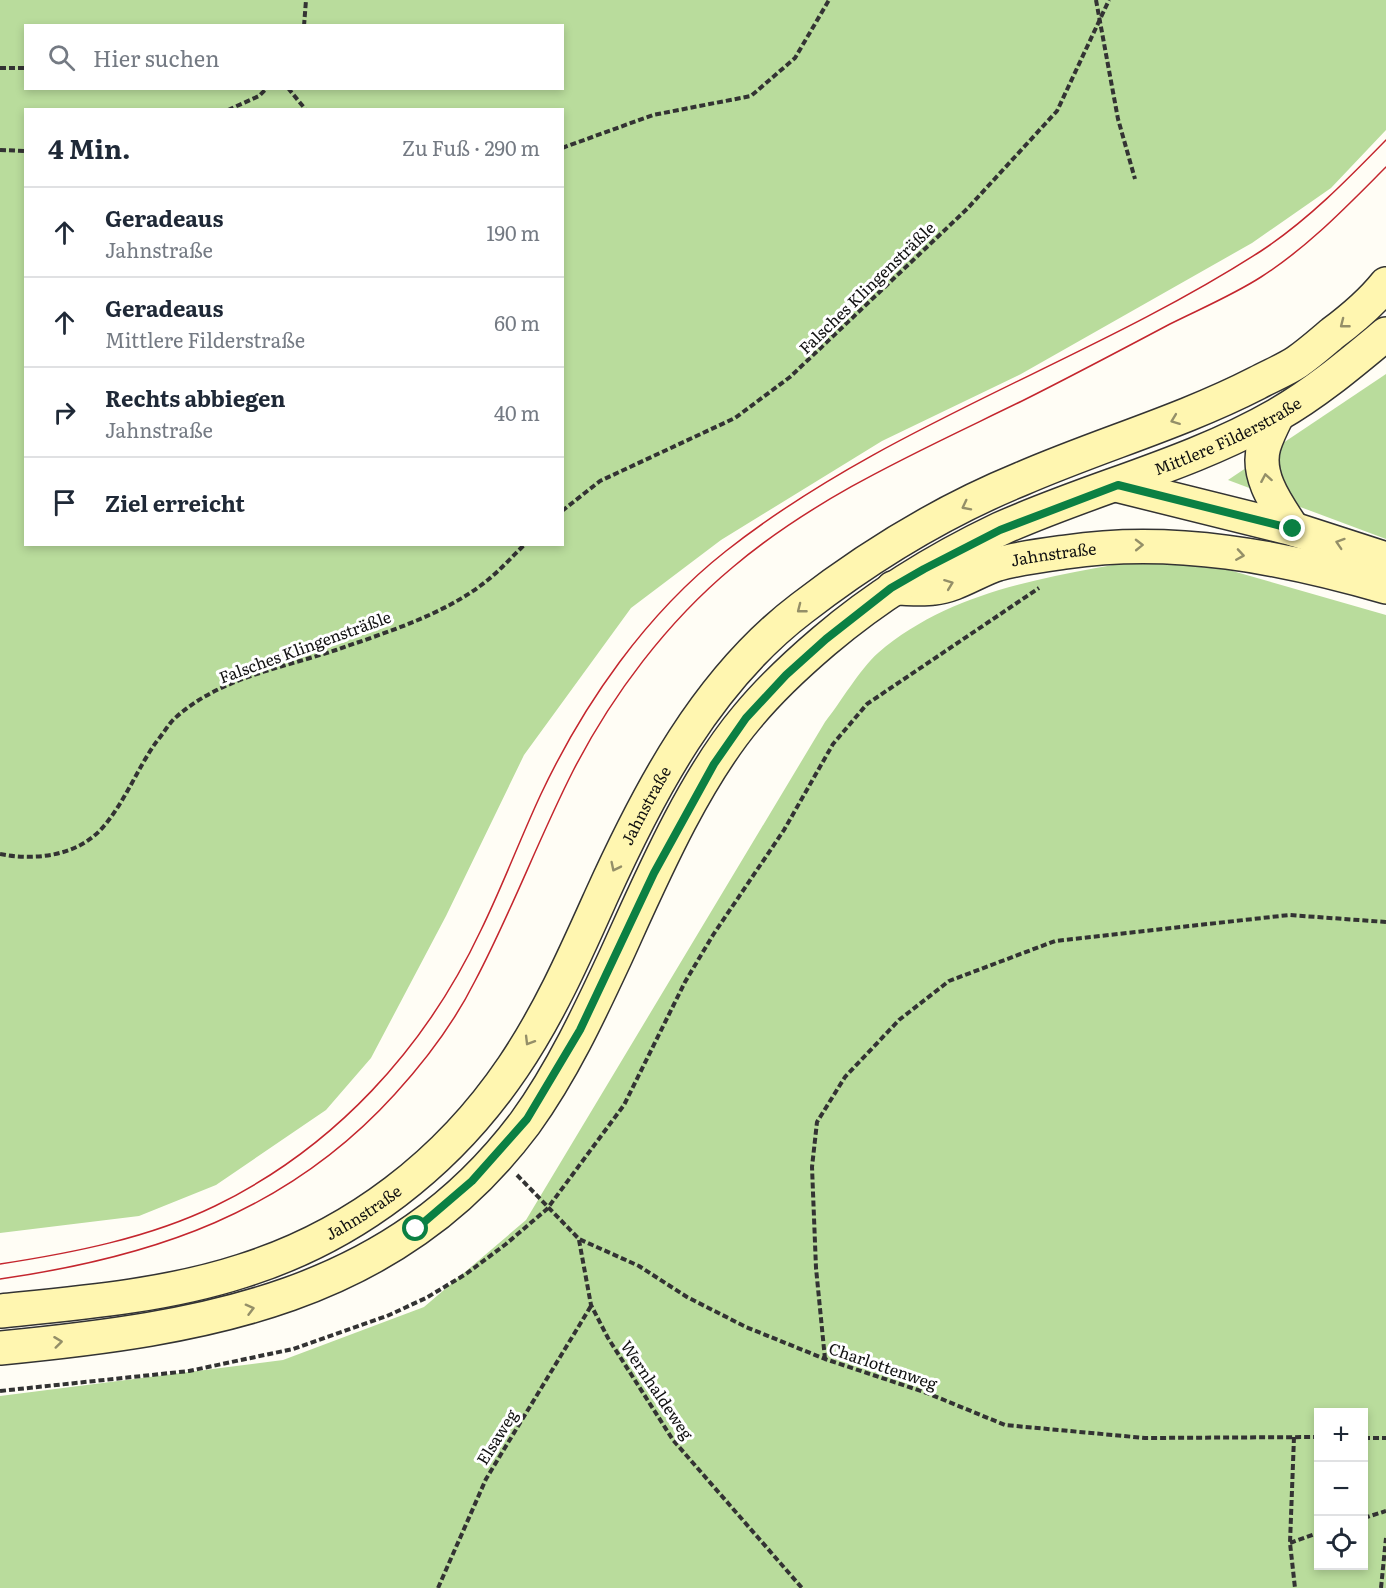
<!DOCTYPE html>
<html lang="de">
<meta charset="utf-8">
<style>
:root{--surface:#fff;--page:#f2f2f3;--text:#1f2937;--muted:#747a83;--line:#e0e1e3}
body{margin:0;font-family:Literata,serif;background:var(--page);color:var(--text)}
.controls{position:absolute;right:18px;bottom:18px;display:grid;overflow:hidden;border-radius:0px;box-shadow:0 3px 9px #0003}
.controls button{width:54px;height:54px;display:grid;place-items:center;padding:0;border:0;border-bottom:2px solid var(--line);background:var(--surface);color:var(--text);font:30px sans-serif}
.stop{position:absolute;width:18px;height:18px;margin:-14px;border:4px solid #0b8043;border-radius:50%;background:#fff}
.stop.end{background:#0b8043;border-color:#fff;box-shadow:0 2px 6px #0008}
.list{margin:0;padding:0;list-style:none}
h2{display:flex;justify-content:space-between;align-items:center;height:78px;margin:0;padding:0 24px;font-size:26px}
h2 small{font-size:20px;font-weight:400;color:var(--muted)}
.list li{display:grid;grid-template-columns:39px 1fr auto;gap:18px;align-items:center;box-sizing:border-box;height:90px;padding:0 24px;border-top:2px solid var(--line)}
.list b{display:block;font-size:22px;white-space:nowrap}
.list p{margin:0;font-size:20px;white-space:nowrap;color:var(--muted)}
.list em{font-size:20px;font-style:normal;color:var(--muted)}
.icon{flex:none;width:33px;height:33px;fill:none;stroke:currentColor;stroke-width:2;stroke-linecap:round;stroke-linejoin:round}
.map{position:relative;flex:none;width:1386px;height:1588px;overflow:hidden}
.search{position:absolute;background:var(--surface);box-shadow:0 3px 9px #0003;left:24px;top:24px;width:540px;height:66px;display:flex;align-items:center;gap:15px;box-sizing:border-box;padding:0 21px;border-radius:0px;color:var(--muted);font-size:22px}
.panel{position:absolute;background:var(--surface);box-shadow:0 3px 9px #0003;left:24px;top:108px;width:540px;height:438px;border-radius:0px}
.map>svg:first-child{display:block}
.forest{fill:#b9dc9c;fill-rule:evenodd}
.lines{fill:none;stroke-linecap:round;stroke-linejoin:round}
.secondary-casing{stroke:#333;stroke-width:36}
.path{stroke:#333;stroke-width:4;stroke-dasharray:6 3;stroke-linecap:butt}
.secondary{stroke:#fff6b0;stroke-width:33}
.tram{stroke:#c4262e;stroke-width:1.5}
.oneway{stroke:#948f68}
.route{stroke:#0b8043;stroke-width:8}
.labels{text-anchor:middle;stroke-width:6;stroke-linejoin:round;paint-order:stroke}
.street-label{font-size:16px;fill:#111;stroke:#fff}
</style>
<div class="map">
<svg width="1386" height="1588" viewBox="0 0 1386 1588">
<rect width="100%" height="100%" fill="#fffdf5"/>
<g class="forest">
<path d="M0,0H1386V130L1331,188L1252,243L1021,374L882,441L721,540L631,608L524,755L446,916L371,1058L326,1110L216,1185L139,1216L0,1233ZM26,26H562V88H26ZM26,110H562V544H26Z"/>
<path d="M1386,374V539L1228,480Z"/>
<path d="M1173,554L1386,615V1588H0V1396L283,1360L424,1307L526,1220L825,722C841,702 859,670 878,653C959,583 1072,574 1173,554ZM1318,1412H1364V1566H1318Z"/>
</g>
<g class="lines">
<defs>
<g id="secondary">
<path d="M1277,416C1272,426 1267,436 1264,446C1255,476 1278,506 1293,529"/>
<path d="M1116,485L1293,529L1386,559"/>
<path id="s1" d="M893,588C907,588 921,590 934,588C956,586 978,570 998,564C1020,558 1044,555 1066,552C1174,536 1282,557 1386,587"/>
<path id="s2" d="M0,1311C80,1303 165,1296 242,1271C354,1236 448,1163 513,1067C549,1014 575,955 601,897C649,791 707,680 802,608C868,557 943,511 1021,479C1099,445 1181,422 1257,383C1270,376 1285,370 1297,362C1310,353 1321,343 1333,333C1353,318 1370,304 1386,284"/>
<path id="s3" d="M0,1348C204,1328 393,1299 525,1123C562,1072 590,1012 616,956C651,879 693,781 747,717C770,689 797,664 824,641C878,595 937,559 1000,529C1091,488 1190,465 1277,415C1317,392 1351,363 1386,334"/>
</g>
</defs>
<use href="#secondary" class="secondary-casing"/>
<g class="path">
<path d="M1096,0L1118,119L1135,179"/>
<path d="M304,26L306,0"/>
<path d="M0,68H26"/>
<path d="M288,88L306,110"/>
<path d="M228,110L259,96L267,88"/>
<path d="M562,148L653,115L751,96L795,58L829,0"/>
<path d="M0,150L26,151"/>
<path d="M562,511L600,481L735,418L790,377L967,209L1057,111L1109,0"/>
<path d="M0,854C36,861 79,856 104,826C126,800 138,767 157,741C163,734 168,725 174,719C218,678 282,668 336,650C387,632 447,614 489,579C501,569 513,556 525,544"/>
<path d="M517,1175L579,1239L639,1266L687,1297L746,1327L825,1359L927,1393L1005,1425L1145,1438L1318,1437"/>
<path d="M579,1240L591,1305L608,1338L673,1440L802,1588"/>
<path d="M825,1359L816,1268L812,1167L817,1122L845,1077L899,1020L949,981L1055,941L1289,915L1386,922"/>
<path d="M0,1391L189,1371L293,1349L387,1316L426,1298L466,1274L506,1244L547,1209L624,1105L685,982L713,935L784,830L833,744L867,704L1039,588"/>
<path d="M1294,1437L1290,1543L1295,1588"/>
<path d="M1364,1438H1386"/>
<path d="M1364,1518L1386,1511"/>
<path d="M1290,1543L1318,1533"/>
<path d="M438,1588L486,1479L591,1306"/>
<path d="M1381,1588L1386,1538"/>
</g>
<use href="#secondary" class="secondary"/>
<g class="tram">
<path d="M0,1264C72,1253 149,1238 215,1206C334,1148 425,1049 481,930C503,885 520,839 541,794C584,703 646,614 726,551C887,424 1089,362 1261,251C1308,220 1347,180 1386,140"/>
<path d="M0,1279C154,1257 288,1212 395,1094C426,1060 454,1023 475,981C511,913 538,840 573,771C612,695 667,622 733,567C818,495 922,450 1022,401C1072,376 1121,350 1170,324C1200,309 1233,295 1261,277C1308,247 1347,206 1386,167"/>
</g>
</g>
<defs><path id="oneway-chevron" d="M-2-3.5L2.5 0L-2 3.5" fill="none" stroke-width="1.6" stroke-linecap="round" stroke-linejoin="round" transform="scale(1.5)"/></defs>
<g class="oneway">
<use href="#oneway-chevron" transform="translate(1344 324) rotate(142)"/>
<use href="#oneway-chevron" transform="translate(1175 420) rotate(159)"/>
<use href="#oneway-chevron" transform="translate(1266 478) rotate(-100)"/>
<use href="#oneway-chevron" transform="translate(966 506) rotate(153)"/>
<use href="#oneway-chevron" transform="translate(1340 543) rotate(-162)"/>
<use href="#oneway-chevron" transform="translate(1139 545) rotate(-1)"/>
<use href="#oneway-chevron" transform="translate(1240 555) rotate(9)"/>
<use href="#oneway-chevron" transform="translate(949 584) rotate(-21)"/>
<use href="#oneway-chevron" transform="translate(801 609) rotate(142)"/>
<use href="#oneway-chevron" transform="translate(615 867) rotate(116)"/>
<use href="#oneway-chevron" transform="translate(529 1041) rotate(121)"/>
<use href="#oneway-chevron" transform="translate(250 1309) rotate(-15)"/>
<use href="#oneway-chevron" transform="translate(58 1342) rotate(-7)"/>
</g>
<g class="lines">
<path class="route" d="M416,1229L472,1181L527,1119L580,1030L654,873L714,764L746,718L786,675L826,639L891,588L924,569L1000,530L1118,485L1293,529"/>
</g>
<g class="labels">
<g class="street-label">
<text transform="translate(867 288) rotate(-44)" y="6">Falsches Klingensträßle</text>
<text dy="6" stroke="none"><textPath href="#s3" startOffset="1618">Mittlere Filderstraße</textPath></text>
<text dy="6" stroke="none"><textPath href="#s1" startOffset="166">Jahnstraße</textPath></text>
<text transform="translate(305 647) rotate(-20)" y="6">Falsches Klingensträßle</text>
<text dy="6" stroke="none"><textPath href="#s2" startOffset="885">Jahnstraße</textPath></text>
<text dy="6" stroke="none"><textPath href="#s2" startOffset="381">Jahnstraße</textPath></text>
<text transform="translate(883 1366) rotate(19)" y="6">Charlottenweg</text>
<text transform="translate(657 1390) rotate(56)" y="6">Wernhaldeweg</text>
<text transform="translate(497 1437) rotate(-58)" y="6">Elsaweg</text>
</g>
</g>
</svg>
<div class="controls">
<button>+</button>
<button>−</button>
<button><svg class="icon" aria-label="locate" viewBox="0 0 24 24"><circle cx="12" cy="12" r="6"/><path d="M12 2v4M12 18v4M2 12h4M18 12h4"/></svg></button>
</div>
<div class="stop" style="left:416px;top:1229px"></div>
<div class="stop end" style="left:1293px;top:529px"></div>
<div class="search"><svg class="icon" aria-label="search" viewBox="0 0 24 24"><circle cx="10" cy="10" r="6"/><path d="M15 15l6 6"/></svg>Hier suchen</div>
<section class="panel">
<h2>4 Min.<small>Zu Fuß · 290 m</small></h2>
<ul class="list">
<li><svg class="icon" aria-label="ahead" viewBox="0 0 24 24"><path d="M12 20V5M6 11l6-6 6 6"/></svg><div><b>Geradeaus</b><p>Jahnstraße</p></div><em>190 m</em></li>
<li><svg class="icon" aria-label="ahead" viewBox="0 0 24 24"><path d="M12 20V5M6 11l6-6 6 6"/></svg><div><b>Geradeaus</b><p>Mittlere Filderstraße</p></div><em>60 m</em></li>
<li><svg class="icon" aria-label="right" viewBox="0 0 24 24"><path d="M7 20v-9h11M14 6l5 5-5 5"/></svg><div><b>Rechts abbiegen</b><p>Jahnstraße</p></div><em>40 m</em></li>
<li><svg class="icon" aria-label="arrive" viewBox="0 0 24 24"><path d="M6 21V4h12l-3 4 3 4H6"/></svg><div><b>Ziel erreicht</b></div></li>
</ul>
</section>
</div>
